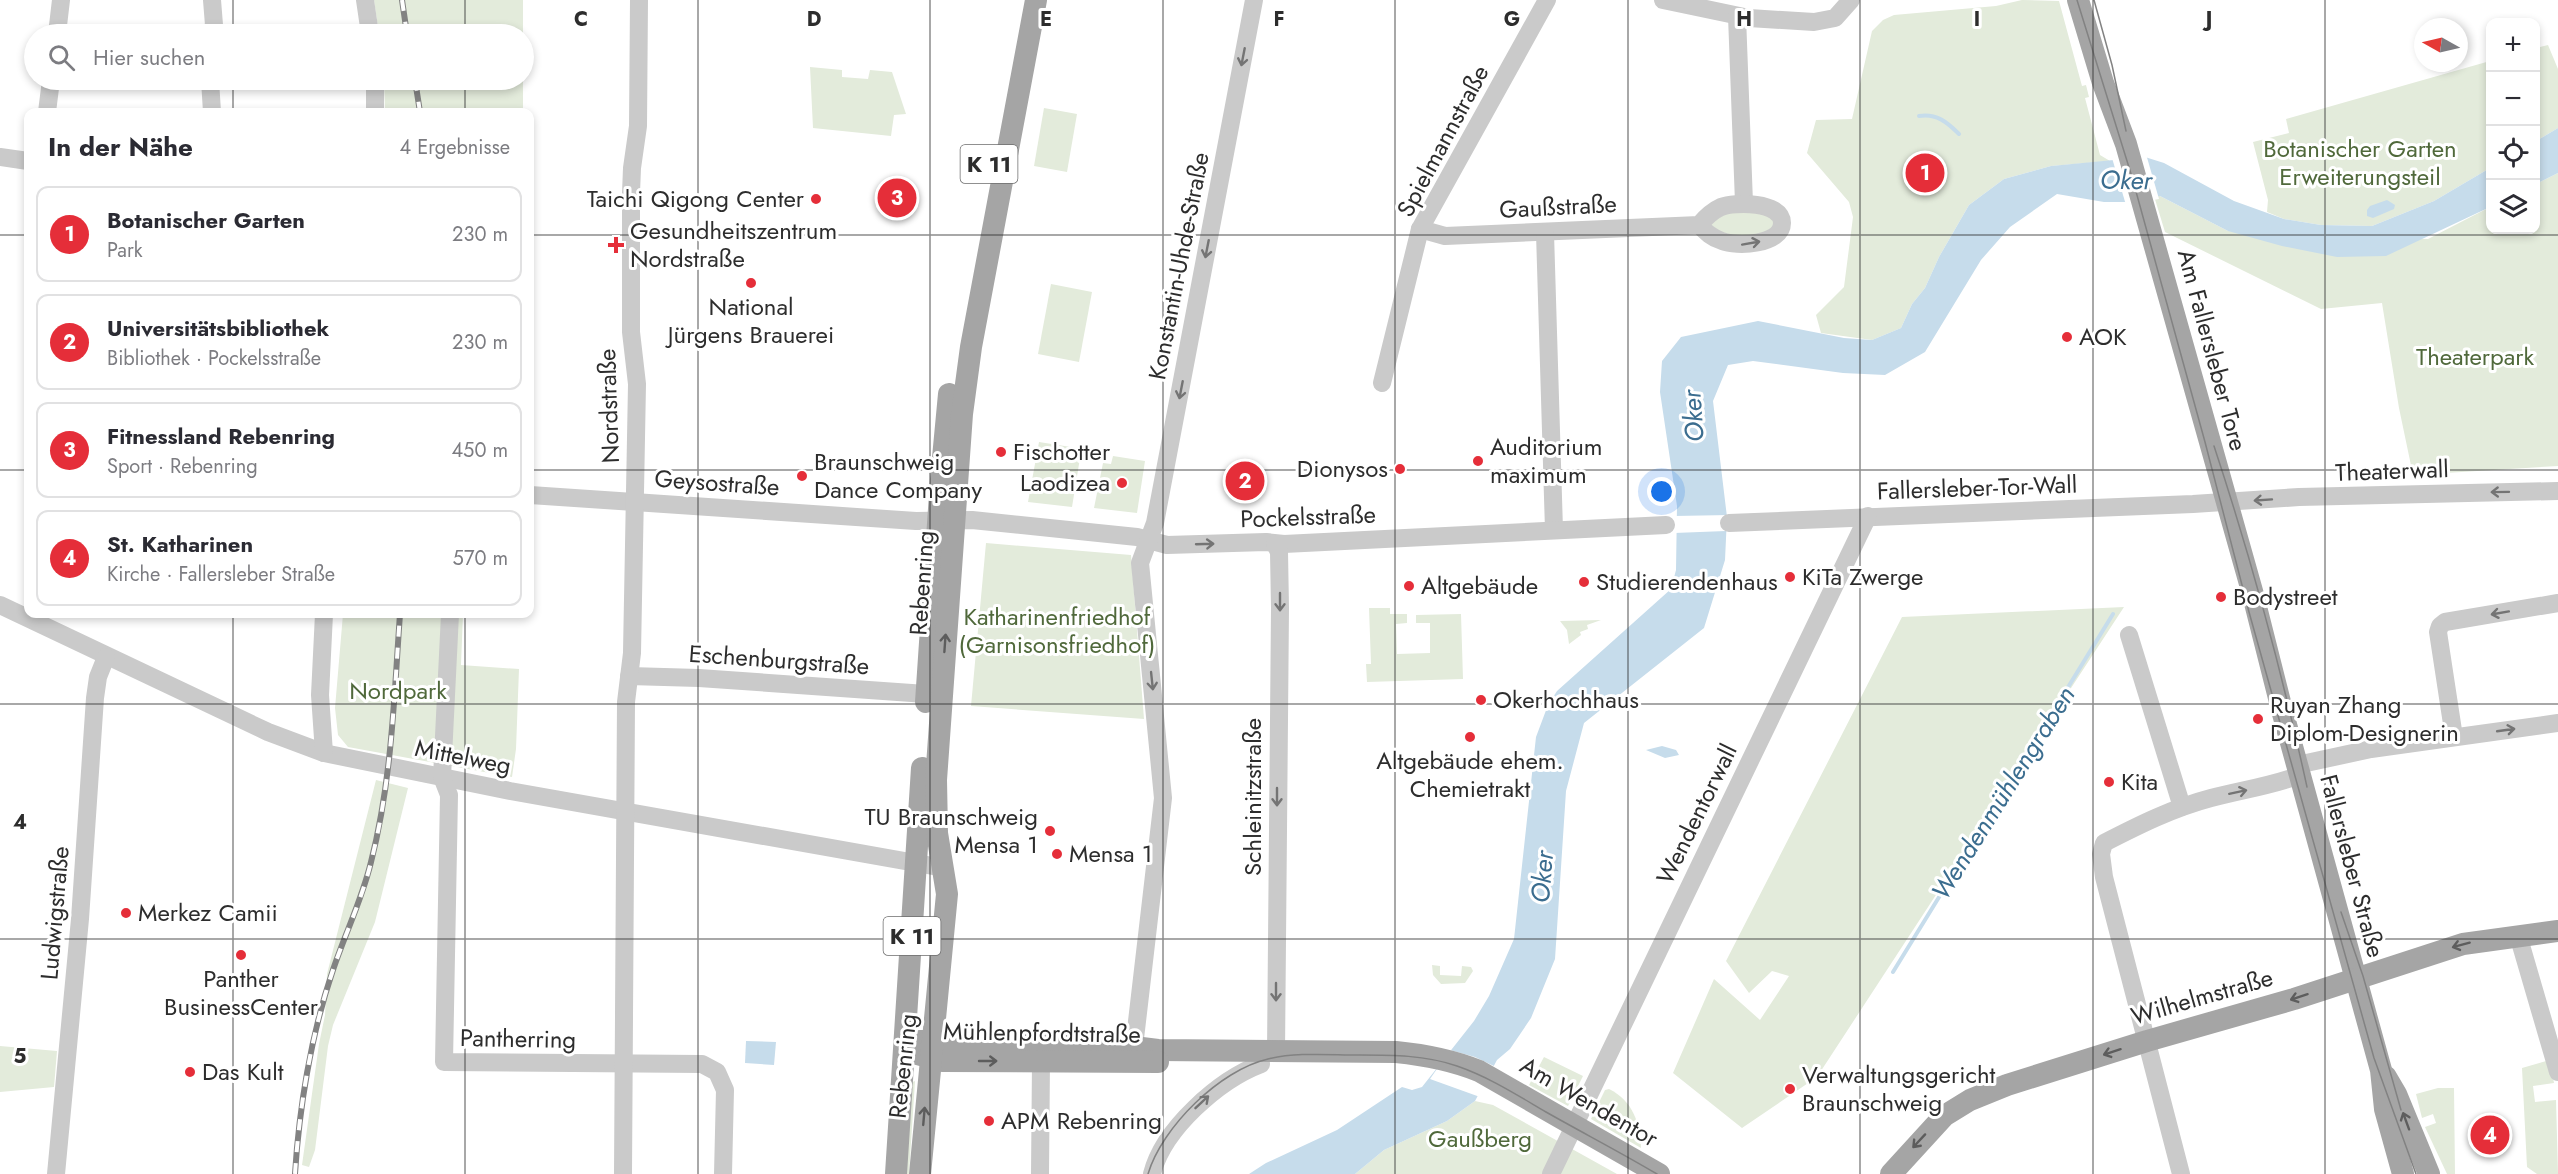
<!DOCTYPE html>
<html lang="de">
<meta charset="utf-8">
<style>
:root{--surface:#fff;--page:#f2f2f3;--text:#2b2b33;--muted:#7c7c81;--line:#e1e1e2;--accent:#e52e39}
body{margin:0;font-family:Jost,sans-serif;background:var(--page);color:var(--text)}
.controls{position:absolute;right:18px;top:18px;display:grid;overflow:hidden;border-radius:12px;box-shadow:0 3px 9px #0003}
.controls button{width:54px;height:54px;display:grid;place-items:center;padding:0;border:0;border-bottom:2px solid var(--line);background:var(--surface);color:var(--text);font:30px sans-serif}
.compass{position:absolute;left:2414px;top:18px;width:54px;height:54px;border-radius:50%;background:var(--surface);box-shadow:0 3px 9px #0003;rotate:278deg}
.you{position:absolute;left:1662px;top:492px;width:21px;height:21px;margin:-15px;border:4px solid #fff;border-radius:50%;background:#1a73e8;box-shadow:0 0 0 9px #1a73e833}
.badge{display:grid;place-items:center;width:39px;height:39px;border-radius:50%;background:var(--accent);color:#fff;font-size:20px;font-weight:700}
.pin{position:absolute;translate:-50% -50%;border:3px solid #fff;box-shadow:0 2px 6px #0006}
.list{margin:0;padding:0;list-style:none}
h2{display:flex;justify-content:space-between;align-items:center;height:78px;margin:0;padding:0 24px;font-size:26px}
h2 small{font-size:20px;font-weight:400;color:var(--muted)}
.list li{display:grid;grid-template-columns:39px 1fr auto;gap:18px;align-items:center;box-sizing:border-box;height:96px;margin:0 12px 12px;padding:0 12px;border:2px solid var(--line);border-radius:12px}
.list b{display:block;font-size:22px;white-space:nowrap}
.list p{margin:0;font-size:20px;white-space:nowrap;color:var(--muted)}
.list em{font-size:20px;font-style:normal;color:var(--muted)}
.icon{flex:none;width:33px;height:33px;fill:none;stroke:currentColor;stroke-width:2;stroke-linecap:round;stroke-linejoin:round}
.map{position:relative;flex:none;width:2558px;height:1174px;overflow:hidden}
.search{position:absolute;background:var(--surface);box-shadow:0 3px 9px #0003;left:24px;top:24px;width:510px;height:66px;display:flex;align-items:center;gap:15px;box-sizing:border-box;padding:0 21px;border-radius:33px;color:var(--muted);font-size:22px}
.panel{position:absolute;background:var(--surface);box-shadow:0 3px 9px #0003;left:24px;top:108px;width:510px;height:510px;border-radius:12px}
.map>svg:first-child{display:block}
.green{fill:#e3ebdb}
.water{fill:#c6dceb}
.pier{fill:#fff}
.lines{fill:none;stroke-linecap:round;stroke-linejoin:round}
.stream{stroke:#c6dceb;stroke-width:4}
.minor{stroke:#cacaca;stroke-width:18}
.major{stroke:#a5a5a5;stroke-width:22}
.tram{stroke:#828282;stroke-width:1.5}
.rail-casing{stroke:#828282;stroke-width:6}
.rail{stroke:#fff;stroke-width:4;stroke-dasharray:11;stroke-linecap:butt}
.oneway{stroke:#747474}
.oneway2{stroke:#5d5d5d}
.grid{fill:none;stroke:#2d2d2d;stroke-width:1.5;stroke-opacity:0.55}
.poi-dot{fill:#e52e39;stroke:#fff;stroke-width:2}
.labels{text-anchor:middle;stroke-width:6;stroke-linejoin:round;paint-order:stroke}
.shield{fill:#fff;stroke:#6c6c6c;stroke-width:1.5}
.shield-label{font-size:22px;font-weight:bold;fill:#2d2d2d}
.street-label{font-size:24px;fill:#2d2d2d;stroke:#fff}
.park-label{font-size:24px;fill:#50693b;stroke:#fff}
.poi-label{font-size:24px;fill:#2d2d2d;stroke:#fff;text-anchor:start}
.water-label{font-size:26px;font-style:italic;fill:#3b6d8f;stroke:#fff}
.grid-label{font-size:20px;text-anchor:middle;font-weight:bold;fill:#2d2d2d;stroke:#fff;stroke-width:6;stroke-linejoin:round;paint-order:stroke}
</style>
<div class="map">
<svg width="2558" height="1174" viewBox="0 0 2558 1174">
<rect width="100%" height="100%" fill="#fff"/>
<g class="green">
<path d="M374,0H523V34H379Z"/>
<path d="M2022,0L2059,1L2082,86L2086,85L2089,97L2085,98L2100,155L2110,161L2051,166L2004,179L1969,205L1939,257L1925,288L1912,304L1901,328L1872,340L1821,333L1816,315L1844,287L1853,217L1849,202L1807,153L1816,120L1852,119L1872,31L1883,20L1894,15L1996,6Z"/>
<path d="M2548,45L2558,69V128L2536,141V48Z"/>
<path d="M2490,61V168L2434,201L2372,226L2321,225L2284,219L2267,212L2268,200L2253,142L2289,133L2286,119Z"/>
<path d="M810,67L842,70V77L868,79L870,70L892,72L906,114L894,115L891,136L813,128Z"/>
<path d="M384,80H523V112H385Z"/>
<path d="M1044,108L1077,114L1067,172L1034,166Z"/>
<path d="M2558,173V466L2413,475L2399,408L2382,303L2321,309L2165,232L2154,196H2160L2228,231L2428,239L2490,207V230H2536V184Z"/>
<path d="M1736,209L1775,217L1774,231L1734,241L1709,224L1710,222Z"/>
<path d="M1051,284L1092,292L1079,362L1038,354Z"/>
<path d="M1039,442L1071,447L1069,456L1080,458L1072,507L1028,502Z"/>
<path d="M1113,456L1145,461L1137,513L1094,508L1103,463L1111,464Z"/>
<path d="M986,543L1131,555L1144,719L971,706Z"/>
<path d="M2124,607L1817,1077L1742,1128L1673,1073L1714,979L1760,1020L1789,976L1772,971L1749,993L1726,961L1902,617Z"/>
<path d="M1369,608H1390V614H1407V623L1396,624L1397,654L1430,653V623H1416V615L1461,614L1463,679L1367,682L1366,664H1371Z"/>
<path d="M343,614H463L461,665L519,669L516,749L512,777L348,747L338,735L335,708Z"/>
<path d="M1601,620L1587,625L1588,629L1580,632L1581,635L1569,644L1567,630L1560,621Z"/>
<path d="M376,780L408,788L375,922L333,1025L328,1046L315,1150L309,1167L302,1165L319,1044L325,1015L327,974Z"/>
<path d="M1432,965L1440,966V975L1461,976L1462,966L1471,967L1473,971L1465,983L1441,984L1433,975Z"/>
<path d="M0,1046L57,1051L54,1087L0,1092Z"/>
<path d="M1544,1057L1583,1076L1568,1106L1529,1085Z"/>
<path d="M2550,1060L2554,1083L2533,1086L2535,1102L2556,1100L2558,1174H2537L2527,1167L2522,1068Z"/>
<path d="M915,1081L909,1174H903L910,1083Z"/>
<path d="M2438,1088H2454L2455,1174H2447L2425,1127L2436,1123L2433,1114L2422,1118L2416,1094Z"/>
<path d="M1609,1089C1633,1101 1640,1123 1641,1148L1591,1119L1605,1090Z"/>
<path d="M1475,1101L1493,1105L1617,1174H1355L1384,1150L1447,1121Z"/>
</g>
<g class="water">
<path d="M2558,128V173L2536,184V141Z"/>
<path d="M2145,157L2164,163L2234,201L2284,219L2321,225L2372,226L2434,201L2490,168V207L2386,256L2337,257L2282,246L2228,231L2160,196L2130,202H2104L2057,194L2010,227L1981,260L1925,352L1885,375L1843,373L1753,361L1728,365L1713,401L1727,517L1725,560L1704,628L1584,723L1566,791L1555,959L1531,1018L1510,1049L1497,1060L1475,1101L1447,1121L1384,1150L1355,1174H1249L1266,1163L1337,1130L1402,1087L1412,1090L1422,1087L1474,1021L1489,996L1514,939L1536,737L1548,705L1557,691L1671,589L1676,570L1677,506L1660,392L1662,361L1681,337L1758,321L1844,338L1872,340L1901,328L1912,304L1925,288L1939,257L1969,205L2004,179L2051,166Z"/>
<path d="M2387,200L2395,205L2394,209L2373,218L2367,216V210L2370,206Z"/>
<path d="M1662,746L1676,750L1679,755L1665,758L1646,750Z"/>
<path d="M746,1041L776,1042L774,1065L745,1063Z"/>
</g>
<g class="pier">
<path d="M2146,154L2159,199L2126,205L2112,158Z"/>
<path d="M1730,515L1726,531L1674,533V516Z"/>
<path d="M1450,1050L1475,1057L1496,1067L1480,1097L1430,1079Z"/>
</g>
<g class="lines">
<g class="stream">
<path d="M1919,116C1936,113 1947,122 1959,134"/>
<path d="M1893,972L2113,614"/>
</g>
<g class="minor">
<path d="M365,0L370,34"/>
<path d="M1663,0L1749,18L1814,22L1835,18L1851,0"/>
<path d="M1737,16L1744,203"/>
<path d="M57,34L61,0"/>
<path d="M210,34L214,25L212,0"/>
<path d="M210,80L212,112"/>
<path d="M375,80V112"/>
<path d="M47,112L51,80"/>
<path d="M0,157L28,161"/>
<path d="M1420,229L1445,236L1699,225C1706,232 1712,238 1722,241C1736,247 1782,245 1782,223C1782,201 1734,202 1721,207C1712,211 1705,218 1699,225"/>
<path d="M1545,233L1554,530"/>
<path d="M1382,383L1420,229L1547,0"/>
<path d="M530,495L916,521L972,520L1137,537L1167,545L1266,542L1284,544L1666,525"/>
<path d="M1729,523L2193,504L2299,497L2558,491"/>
<path d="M1275,544L1279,552L1280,608L1276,1052"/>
<path d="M0,605L268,732L324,753L510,791L944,868"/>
<path d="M450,614L442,777L449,795L444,1062L702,1064L717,1072L725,1090L723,1174"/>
<path d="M2129,635L2182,807"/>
<path d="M629,676L699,678L926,694"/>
<path d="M2454,737L2438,632L2440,626L2445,622L2558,603"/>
<path d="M324,753L320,695L324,614"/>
<path d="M2297,765L2371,749L2558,723"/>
<path d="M2518,935L2558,1072"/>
<path d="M1134,1047L1163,798L1140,563L1155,523L1254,0"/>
<path d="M56,1174L80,919L95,698L98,677L106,657"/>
<path d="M623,1174L626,702L632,653L637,384L631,332V193L632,168L638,126L639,0"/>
<path d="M1040,1174L1041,1061"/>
<path d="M1152,1174C1163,1129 1219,1080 1261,1064"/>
<path d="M1551,1174L1868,516"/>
<path d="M2181,1174L2104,877L2101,854L2104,843C2139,825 2173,808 2211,798C2241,790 2271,786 2300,775"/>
</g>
<g class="major">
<path d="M2078,0L2103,83L2126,144L2252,591L2282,710L2381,1070L2385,1109L2403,1174"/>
<path d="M926,702L941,479L949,394"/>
<path d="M920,1041L1077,1040L1158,1050L1396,1052C1426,1055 1452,1060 1479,1071L1659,1174"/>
<path d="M917,1054L942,1061L1158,1062"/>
<path d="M2386,1077L2396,1094L2429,1174"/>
<path d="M896,1174L922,768"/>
<path d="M920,1174L947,894L937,833L936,780L962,414L971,347L1036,0"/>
<path d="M1891,1174L1944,1116L1970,1100L2007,1085L2147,1041L2294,999L2463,944L2558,931"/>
</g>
<g class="tram">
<path d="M2077,0L2132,177L2205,442L2249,612L2374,1058L2416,1174"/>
<path d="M2094,0L2112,65L2126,131"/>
<path d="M2214,446C2251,558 2282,672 2307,787"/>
<path d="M2341,912L2363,976L2401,1110"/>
<path d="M1148,1174C1162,1127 1220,1070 1268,1059C1297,1052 1329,1055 1359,1055C1392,1055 1425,1055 1457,1066C1489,1077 1517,1095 1546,1112C1583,1133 1620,1152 1657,1174"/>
</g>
<defs>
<g id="rail">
<path d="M402,0L407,34"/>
<path d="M415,80L420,112"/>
<path d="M295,1174C299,1109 311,1035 332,973C344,936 362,900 371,862C392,780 394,697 400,614"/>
</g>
</defs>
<use href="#rail" class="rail-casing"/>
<use href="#rail" class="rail"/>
</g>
<defs><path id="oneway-shaft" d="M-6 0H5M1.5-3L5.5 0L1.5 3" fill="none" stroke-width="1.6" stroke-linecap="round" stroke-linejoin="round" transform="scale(1.5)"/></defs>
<g class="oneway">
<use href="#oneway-shaft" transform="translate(1243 57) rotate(101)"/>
<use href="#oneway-shaft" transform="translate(1751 243) rotate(-10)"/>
<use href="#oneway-shaft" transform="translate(1207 249) rotate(101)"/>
<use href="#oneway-shaft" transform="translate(1181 390) rotate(101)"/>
<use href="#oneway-shaft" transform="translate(2500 492) rotate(179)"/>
<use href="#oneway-shaft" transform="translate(2263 500) rotate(176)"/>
<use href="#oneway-shaft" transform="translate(1205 544) rotate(-2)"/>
<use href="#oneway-shaft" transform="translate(1280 602) rotate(90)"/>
<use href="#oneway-shaft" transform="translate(2500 613) rotate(170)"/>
<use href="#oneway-shaft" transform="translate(1152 681) rotate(84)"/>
<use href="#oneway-shaft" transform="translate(2506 730) rotate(-8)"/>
<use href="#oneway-shaft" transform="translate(2238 792) rotate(-12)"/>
<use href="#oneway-shaft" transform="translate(1277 797) rotate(90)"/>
<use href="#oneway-shaft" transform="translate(1276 992) rotate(90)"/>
<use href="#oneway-shaft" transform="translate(1202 1102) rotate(-43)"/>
</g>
<g class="oneway2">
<use href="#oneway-shaft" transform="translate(945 643) rotate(-86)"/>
<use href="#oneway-shaft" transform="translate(2461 945) rotate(165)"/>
<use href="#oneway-shaft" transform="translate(2299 997) rotate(162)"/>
<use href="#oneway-shaft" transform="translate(2112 1052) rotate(162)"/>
<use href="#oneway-shaft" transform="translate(988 1061)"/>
<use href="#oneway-shaft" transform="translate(924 1116) rotate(-85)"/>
<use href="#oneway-shaft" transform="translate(2406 1121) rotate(-110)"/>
<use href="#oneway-shaft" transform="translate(1919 1141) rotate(133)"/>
</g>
<path class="grid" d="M233,0V34M465,0V34M698,0V1174M930,0V1174M1163,0V1174M1395,0V1174M1628,0V1174M1860,0V1174M2093,0V1174M2325,0V1174M233,80V112M465,80V112M0,235H28M530,235H2558M0,470H28M530,470H2558M233,614V1174M465,614V1174M0,704H2558M0,939H2558"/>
<g class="poi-dot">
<circle cx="816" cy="199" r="6"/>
<path d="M613 236h6v6h6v6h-6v6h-6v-6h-6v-6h6z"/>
<circle cx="751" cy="283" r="6"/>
<circle cx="2067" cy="337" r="6"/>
<circle cx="1001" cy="452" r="6"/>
<circle cx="1478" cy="461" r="6"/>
<circle cx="1400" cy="469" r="6"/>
<circle cx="802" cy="476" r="6"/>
<circle cx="1122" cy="483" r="6"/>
<circle cx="1790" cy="577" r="6"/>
<circle cx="1584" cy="582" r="6"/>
<circle cx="1409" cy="586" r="6"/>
<circle cx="2221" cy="597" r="6"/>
<circle cx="1481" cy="700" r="6"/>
<circle cx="2258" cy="719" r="6"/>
<circle cx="1470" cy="737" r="6"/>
<circle cx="2109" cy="782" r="6"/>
<circle cx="1050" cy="831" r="6"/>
<circle cx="1057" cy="854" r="6"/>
<circle cx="126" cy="913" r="6"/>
<circle cx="241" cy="955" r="6"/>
<circle cx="190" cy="1072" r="6"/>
<circle cx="1790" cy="1089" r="6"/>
<circle cx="989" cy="1121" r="6"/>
</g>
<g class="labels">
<g class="shield">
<rect x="960.5" y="145" width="57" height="38" rx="4.5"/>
<rect x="883.5" y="917" width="57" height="38" rx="4.5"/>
</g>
<g class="shield-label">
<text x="989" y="172">K 11</text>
<text x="912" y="944">K 11</text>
</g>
<g class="street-label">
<text transform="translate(1443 141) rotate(-62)" y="8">Spielmannstraße</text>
<text transform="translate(1558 207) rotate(-3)" y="8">Gaußstraße</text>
<text transform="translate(1179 266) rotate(-79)" y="8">Konstantin-Uhde-Straße</text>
<text transform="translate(2212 350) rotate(75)" y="8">Am Fallersleber Tore</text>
<text transform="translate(609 406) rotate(-92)" y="8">Nordstraße</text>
<text transform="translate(2392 471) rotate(-2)" y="8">Theaterwall</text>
<text transform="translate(717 483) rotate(4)" y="8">Geysostraße</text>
<text transform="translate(1977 488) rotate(-2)" y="8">Fallersleber-Tor-Wall</text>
<text transform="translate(1308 517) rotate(-2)" y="8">Pockelsstraße</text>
<text transform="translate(922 583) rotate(-86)" y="8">Rebenring</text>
<text transform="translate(779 660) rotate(4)" y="8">Eschenburgstraße</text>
<text transform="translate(463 757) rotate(11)" y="8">Mittelweg</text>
<text transform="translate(1253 797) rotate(-90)" y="8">Schleinitzstraße</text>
<text transform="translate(1697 814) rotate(-64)" y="8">Wendentorwall</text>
<text transform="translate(2352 866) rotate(75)" y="8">Fallersleber Straße</text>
<text transform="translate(55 913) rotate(-85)" y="8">Ludwigstraße</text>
<text transform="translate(2202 997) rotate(-16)" y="8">Wilhelmstraße</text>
<text transform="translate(1042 1033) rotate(1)" y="8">Mühlenpfordtstraße</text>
<text transform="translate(518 1039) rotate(1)" y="8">Pantherring</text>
<text transform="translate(903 1066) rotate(-84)" y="8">Rebenring</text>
<text transform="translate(1589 1102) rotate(30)" y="8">Am Wendentor</text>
</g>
<g class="park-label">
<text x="2360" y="157">Botanischer Garten<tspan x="2360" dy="28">Erweiterungsteil</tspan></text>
<text x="2475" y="365">Theaterpark</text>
<text x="1057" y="625">Katharinenfriedhof<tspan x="1057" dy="28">(Garnisonsfriedhof)</tspan></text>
<text x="398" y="699">Nordpark</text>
<text x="1480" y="1147">Gaußberg</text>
</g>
<g class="poi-label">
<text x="804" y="207" text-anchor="end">Taichi Qigong Center</text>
<text x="630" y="239">Gesundheitszentrum<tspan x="630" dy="28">Nordstraße</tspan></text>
<text x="751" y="315" text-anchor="middle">National<tspan x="751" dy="28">Jürgens Brauerei</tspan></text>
<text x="2079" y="345">AOK</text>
<text x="1490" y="455">Auditorium<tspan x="1490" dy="28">maximum</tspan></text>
<text x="1013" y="460">Fischotter</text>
<text x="814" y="470">Braunschweig<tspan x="814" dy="28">Dance Company</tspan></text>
<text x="1388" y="477" text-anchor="end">Dionysos</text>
<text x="1110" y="491" text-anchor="end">Laodizea</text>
<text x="1802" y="585">KiTa Zwerge</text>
<text x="1596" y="590">Studierendenhaus</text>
<text x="1421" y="594">Altgebäude</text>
<text x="2233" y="605">Bodystreet</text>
<text x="1493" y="708">Okerhochhaus</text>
<text x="2270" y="713">Ruyan Zhang<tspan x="2270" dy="28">Diplom-Designerin</tspan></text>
<text x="1470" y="769" text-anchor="middle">Altgebäude ehem.<tspan x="1470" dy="28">Chemietrakt</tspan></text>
<text x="2121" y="790">Kita</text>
<text x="1038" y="825" text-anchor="end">TU Braunschweig<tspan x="1038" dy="28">Mensa 1</tspan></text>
<text x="1069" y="862">Mensa 1</text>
<text x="138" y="921">Merkez Camii</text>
<text x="241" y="987" text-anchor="middle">Panther<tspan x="241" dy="28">BusinessCenter</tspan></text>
<text x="202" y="1080">Das Kult</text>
<text x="1802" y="1083">Verwaltungsgericht<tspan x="1802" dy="28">Braunschweig</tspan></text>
<text x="1001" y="1129">APM Rebenring</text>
</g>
<g class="water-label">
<text transform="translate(2126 180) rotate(1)" y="9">Oker</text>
<text transform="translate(1693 416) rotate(-94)" y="9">Oker</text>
<text transform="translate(2003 793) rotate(-58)" y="9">Wendenmühlengraben</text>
<text transform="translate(1542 877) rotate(-85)" y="9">Oker</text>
</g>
</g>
<g class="grid-label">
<text x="581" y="26">C</text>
<text x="814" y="26">D</text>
<text x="1046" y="26">E</text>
<text x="1279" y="26">F</text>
<text x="1512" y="26">G</text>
<text x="1744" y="26">H</text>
<text x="1977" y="26">I</text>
<text x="2209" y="26">J</text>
<text x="20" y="829">4</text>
<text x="20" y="1063">5</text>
</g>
</svg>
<div class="controls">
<button>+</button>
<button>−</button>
<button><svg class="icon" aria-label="locate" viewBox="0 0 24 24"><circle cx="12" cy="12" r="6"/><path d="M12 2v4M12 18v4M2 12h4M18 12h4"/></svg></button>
<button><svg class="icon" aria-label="layers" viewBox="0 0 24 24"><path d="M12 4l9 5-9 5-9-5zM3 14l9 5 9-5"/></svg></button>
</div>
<svg class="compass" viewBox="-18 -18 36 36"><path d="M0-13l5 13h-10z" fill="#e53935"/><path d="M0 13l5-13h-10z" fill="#7c7c81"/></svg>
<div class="you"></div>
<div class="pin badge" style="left:1925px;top:173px">1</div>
<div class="pin badge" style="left:1245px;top:481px">2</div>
<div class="pin badge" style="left:897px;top:198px">3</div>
<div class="pin badge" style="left:2490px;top:1135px">4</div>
<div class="search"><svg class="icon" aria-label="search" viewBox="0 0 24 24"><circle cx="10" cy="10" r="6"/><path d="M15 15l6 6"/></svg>Hier suchen</div>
<section class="panel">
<h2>In der Nähe<small>4 Ergebnisse</small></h2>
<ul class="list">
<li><span class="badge">1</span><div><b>Botanischer Garten</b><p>Park</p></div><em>230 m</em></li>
<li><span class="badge">2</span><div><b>Universitätsbibliothek</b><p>Bibliothek · Pockelsstraße</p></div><em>230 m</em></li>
<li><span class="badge">3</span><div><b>Fitnessland Rebenring</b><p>Sport · Rebenring</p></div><em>450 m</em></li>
<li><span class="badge">4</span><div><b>St. Katharinen</b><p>Kirche · Fallersleber Straße</p></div><em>570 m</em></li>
</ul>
</section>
</div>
